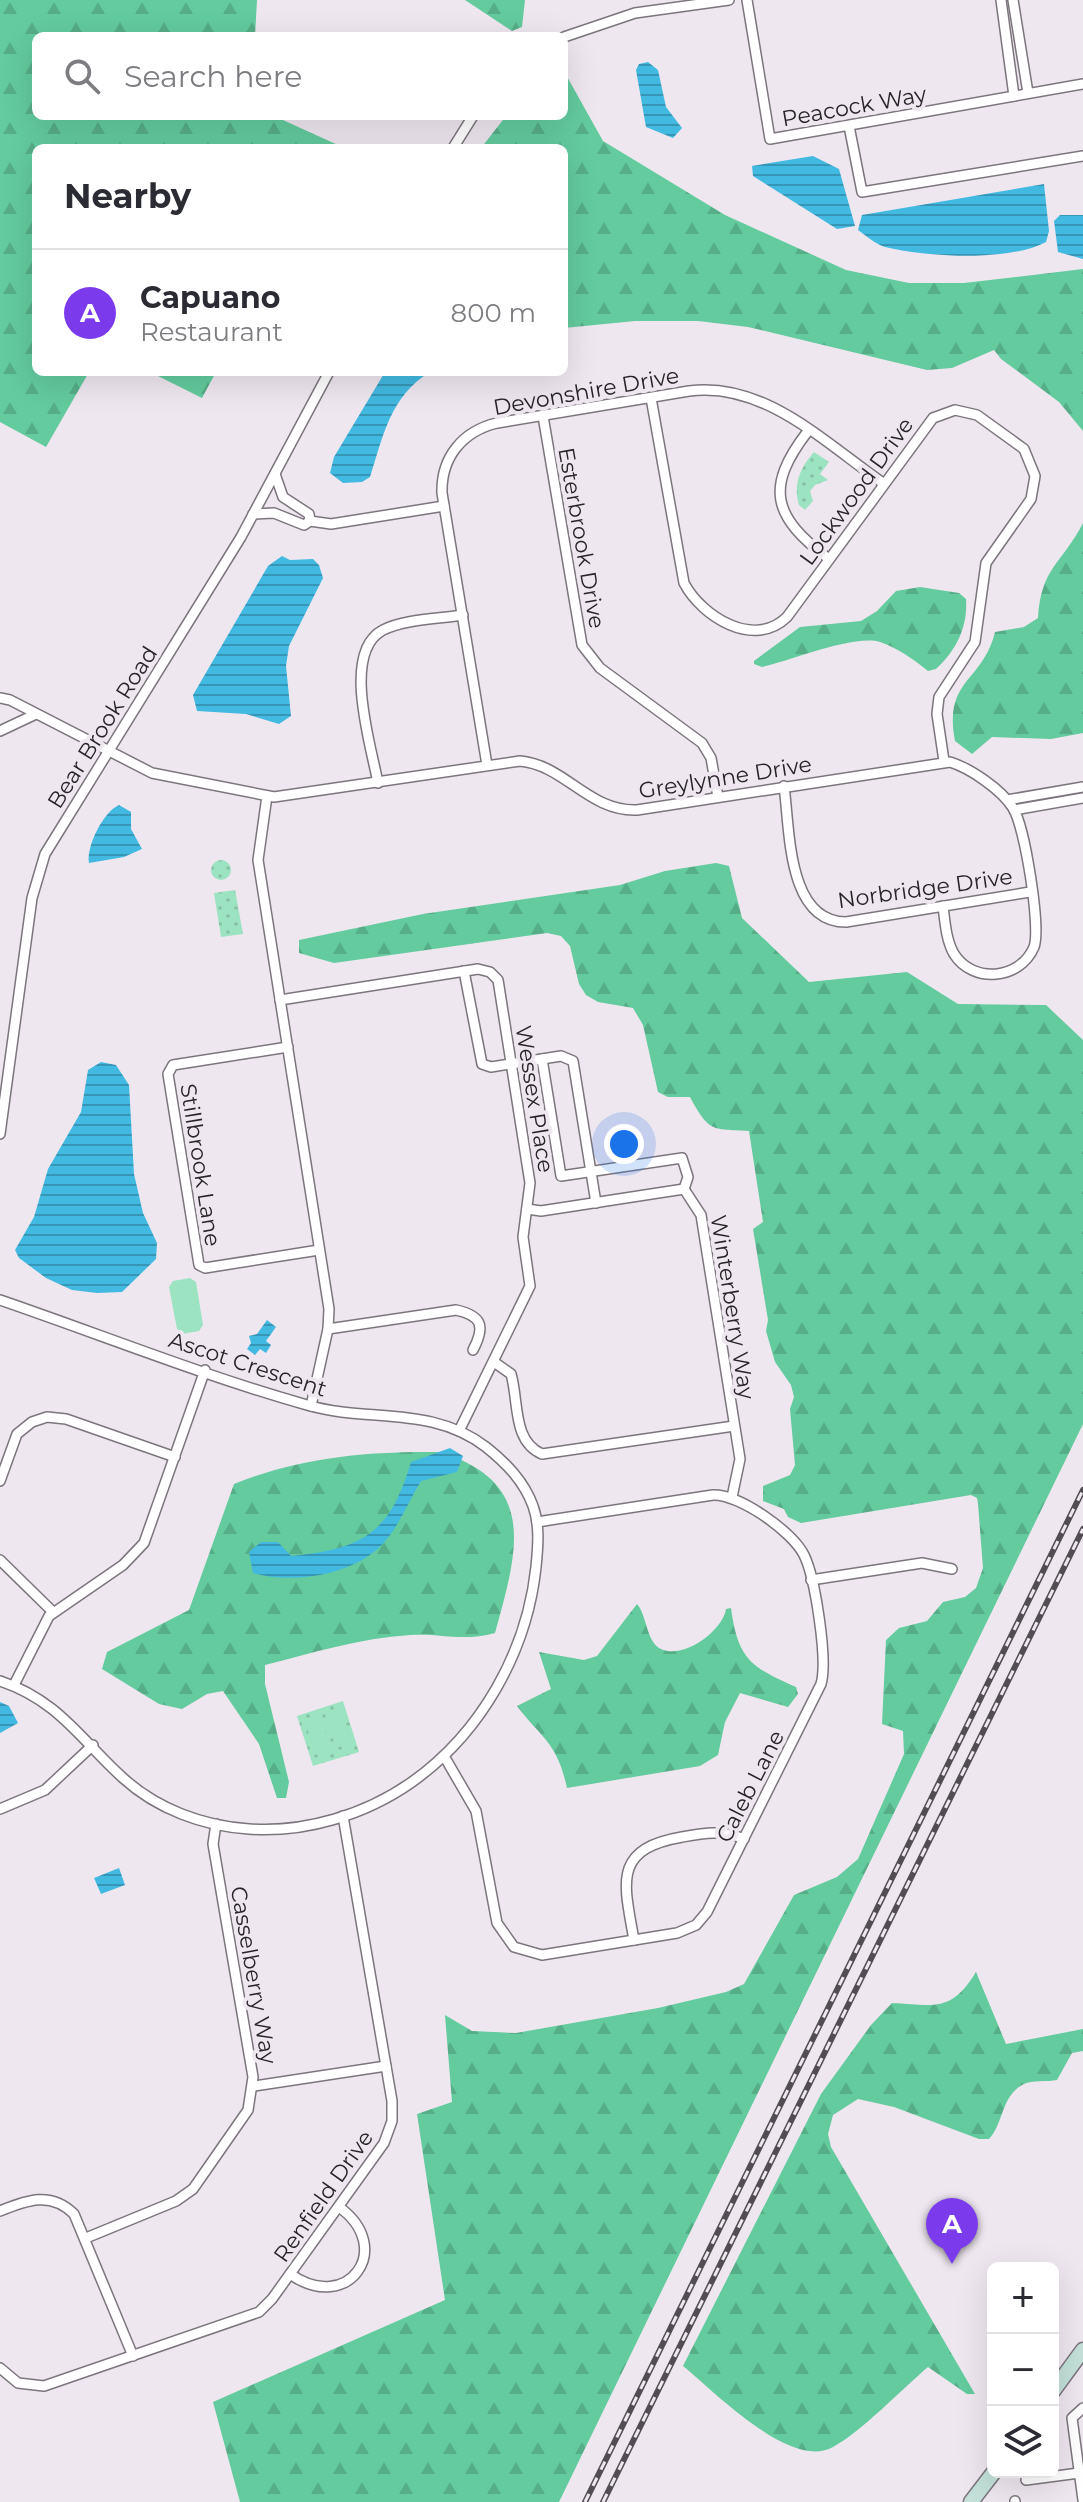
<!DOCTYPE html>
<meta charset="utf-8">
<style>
:root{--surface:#fff;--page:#f2f2f3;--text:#2b2b33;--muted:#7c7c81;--line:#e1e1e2;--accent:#7c3aed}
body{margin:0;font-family:Montserrat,sans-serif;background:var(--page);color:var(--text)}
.controls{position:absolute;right:24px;bottom:24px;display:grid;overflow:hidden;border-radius:12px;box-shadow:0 8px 32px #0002}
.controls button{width:72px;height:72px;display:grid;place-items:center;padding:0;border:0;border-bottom:2px solid var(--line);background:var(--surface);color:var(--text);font:40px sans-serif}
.you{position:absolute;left:624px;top:1144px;width:28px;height:28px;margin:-20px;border:6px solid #fff;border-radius:50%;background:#1a73e8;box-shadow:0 0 0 12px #1a73e833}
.badge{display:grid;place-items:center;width:52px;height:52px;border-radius:50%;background:var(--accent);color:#fff;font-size:26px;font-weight:700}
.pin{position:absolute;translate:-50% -66px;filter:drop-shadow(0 2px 4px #0008)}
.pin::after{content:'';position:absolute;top:42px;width:28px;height:24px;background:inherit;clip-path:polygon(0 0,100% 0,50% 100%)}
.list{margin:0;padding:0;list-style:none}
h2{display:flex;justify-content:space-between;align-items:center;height:104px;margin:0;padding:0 32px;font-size:34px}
h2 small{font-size:26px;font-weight:400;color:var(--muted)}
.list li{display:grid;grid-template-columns:52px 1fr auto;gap:24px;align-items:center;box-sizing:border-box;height:128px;padding:0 32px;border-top:2px solid var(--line)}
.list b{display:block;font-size:30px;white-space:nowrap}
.list p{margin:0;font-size:26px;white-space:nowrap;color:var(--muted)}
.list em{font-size:26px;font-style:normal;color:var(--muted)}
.icon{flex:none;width:44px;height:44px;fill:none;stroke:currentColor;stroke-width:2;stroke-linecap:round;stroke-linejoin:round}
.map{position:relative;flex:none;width:1083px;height:2502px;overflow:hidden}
.search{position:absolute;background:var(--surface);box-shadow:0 8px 32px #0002;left:32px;top:32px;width:536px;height:88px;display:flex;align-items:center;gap:20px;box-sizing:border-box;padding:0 28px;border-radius:12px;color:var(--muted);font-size:30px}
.panel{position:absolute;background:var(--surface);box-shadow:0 8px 32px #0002;left:32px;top:144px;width:536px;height:232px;border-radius:12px}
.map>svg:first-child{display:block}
.grass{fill:url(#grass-dots)}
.forest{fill:url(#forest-firs)}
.pitch{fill:#9be3c1}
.water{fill:url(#water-rules)}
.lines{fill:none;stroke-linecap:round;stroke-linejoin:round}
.street-casing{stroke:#7c757d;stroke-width:12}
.secondary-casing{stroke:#7c757d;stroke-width:17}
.street{stroke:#fff;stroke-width:9}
.secondary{stroke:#c3e1d9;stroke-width:14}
.rail-casing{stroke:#514d52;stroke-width:6}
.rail{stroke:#efe7f0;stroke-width:3;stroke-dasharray:9;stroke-linecap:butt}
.labels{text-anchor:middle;stroke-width:8;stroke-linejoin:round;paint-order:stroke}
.street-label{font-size:22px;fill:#272428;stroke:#efe7f0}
</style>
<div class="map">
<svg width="1083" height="2502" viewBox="0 0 1083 2502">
<defs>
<pattern id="grass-dots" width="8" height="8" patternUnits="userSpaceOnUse" patternTransform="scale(2)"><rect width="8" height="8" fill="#9be3c1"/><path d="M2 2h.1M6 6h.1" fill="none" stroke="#86c3a6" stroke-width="1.8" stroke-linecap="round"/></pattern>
<pattern id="forest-firs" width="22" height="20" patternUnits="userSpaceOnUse" patternTransform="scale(2)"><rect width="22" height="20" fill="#63cb9e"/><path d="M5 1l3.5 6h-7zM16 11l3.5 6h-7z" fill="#56ae88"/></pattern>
<pattern id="water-rules" width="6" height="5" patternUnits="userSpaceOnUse" patternTransform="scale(2)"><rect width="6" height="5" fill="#42b9e1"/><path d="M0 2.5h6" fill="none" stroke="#3796b6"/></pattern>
</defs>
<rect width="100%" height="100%" fill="#efe7f0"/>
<g class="grass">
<path d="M814,452L829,462L820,474L828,480L815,485L810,491L813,501L805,510L799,505C793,484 800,468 814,452Z"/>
<circle cx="221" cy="870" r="10"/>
<path d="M235,890L243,934L221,937L214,893Z"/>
<path d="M343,1701L359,1752L313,1766L297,1716Z"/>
</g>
<g class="forest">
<path d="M0,0H257L255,36H36V116H274L338,145L337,148H36V372H89L46,447L0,422Z"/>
<path d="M465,0H525L522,27L512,31Z"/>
<path d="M565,73L603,141L725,215L846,270L909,283H964L1083,269V431L1059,402L1001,359L994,350L952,368L927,370L748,327L698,321H635L564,328V148H481L506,116H564Z"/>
<path d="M150,372H216L202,398Z"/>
<path d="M1083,523V733L1051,739L992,737L972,754L955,741C943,679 983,682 995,632L1024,627L1038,618C1041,567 1062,564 1083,523Z"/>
<path d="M920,587L959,593L966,599C968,627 956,651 936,669L928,671C913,659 898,648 880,642C854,634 790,661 762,667L754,664V661L800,627L861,621L877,611L896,591Z"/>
<path d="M716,863L729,866L742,918L809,982L907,972L958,1004L1046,1005L1083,1040V1424L559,2502H240L213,2402L445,2300L417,2114L452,2102L445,2015L472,2031L516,2033L658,2008L726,1992L744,1984L794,1895L837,1877L858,1859L904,1754L903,1731L882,1724L886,1640L899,1628L927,1621L943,1602L965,1597L976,1588L983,1568L978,1504L977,1498L971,1495L801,1523L788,1517L784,1509L763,1501V1486L790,1475L795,1465L790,1409L794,1397L791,1385L775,1362L766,1331L768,1320L753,1229L763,1222L749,1131C711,1129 709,1132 690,1097H668L658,1092L643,1025L633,1008L598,1002L586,995L579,984L570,946L561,936L547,933L334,963L299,953V940L423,914L620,885L665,871Z"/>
<path d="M439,1452C540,1482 517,1553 495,1633C462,1642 442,1633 410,1635C360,1638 312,1653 265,1665V1684L289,1782L286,1798H277L259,1744L223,1691L207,1694L182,1709L159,1704L102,1669L107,1652L189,1610L234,1484C300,1457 369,1451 439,1452Z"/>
<path d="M637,1604C647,1615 646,1642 661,1649C684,1660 723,1630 726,1609L731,1608C738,1660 751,1667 796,1687L798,1694L788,1707L740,1693L725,1722L718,1755L700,1766L567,1788C557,1742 543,1740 517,1706L551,1689L539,1652L584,1660L597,1656Z"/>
<path d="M976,1972L1006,2044L1083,2029V2051L1072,2053L1057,2080C1048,2082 1032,2080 1024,2084C1001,2095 1004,2123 989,2139H979L894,2107L858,2099L833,2115L828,2134L831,2147L975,2394H967L928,2367C902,2389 861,2432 833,2447C791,2471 714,2391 683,2366L821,2094L871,2025L892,2003C935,2005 951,2013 976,1972Z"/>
</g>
<g class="pitch">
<path d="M190,1278L196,1282L203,1325L199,1331L182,1334L177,1329L169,1287L173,1281Z"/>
<path d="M341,1710L351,1743L336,1748L325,1715Z"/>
<path d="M321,1717L331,1750L316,1755L305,1722Z"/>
</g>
<g class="water">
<path d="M648,62L658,70L666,107L682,128L673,138L646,127L636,70L639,64Z"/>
<path d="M813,156L839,169L855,226L837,229L753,176L752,166Z"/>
<path d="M1044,184L1049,231L1046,242C1009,262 926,257 885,247C876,244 866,236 858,230L862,215Z"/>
<path d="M1060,215H1083V259L1058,252L1054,221Z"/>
<path d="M385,372H430C390,396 383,437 370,477L362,482L343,483L330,473L334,457Z"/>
<path d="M282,556L290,560L313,559L319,565L323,578L289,646L286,666L291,716L279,724L246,714L197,711L193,695L268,566Z"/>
<path d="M119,805L131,812V829L142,849L124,857L89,863C86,847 103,812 119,805Z"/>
<path d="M101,1062L116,1065L129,1085L134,1174L143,1213L157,1243L156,1259L122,1292L97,1293L72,1290L46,1278L19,1258L15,1250L34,1217L48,1169L81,1112L88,1070Z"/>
<path d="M267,1320L276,1327L266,1341L271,1345L266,1353L260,1349L255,1355L247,1349L251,1343L249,1336L257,1334Z"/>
<path d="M450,1448L463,1456L457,1472L421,1481C409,1500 400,1524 386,1540C358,1575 293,1585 253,1573L249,1552L261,1542H278L291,1556C362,1549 390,1534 411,1462Z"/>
<path d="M0,1702L9,1706L18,1723L0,1733Z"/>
<path d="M119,1868L125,1885L101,1894L94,1878Z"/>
</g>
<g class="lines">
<defs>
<g id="street">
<path d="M747,0L770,139L1083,84"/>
<path d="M1001,0L1014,96"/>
<path d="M1013,0L1028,93"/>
<path d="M564,37L635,13L729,0"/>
<path d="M849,126L862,192L1083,156"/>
<path d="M453,148L473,116"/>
<path d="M651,398L684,583C702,617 754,649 787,617L933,418L955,410L977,415L1024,449L1035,476L1031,499L986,563L975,642L939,697L937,714L944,761"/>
<path d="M543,416L582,645L600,668L702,743L711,758L718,797"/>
<path d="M808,431C764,488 773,517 829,559"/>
<path d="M275,474L283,497L309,514L310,521"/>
<path d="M253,514L274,513L304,525L310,521L331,524L444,506"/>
<path d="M0,698L10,700L152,773L274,797L520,761C565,765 589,812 637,810L950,762C970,768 1002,790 1013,808C1025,827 1041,928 1034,947C1020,980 973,984 954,954C946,940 945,922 943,906"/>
<path d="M0,731L36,714"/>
<path d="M487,765L442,493C441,457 463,431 497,423L689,391C764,381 825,443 883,483"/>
<path d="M378,783C371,745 341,652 383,630C405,619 438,619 463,615"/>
<path d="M784,786C790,830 787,922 846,922L1030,892"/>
<path d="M267,796L258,860L329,1309L328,1329L311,1406"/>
<path d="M1007,800L1083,787"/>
<path d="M1014,810L1083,798"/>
<path d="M464,971L482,1064L491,1067L561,1056L573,1061L596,1203"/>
<path d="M280,1000L478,969L490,972L498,980L530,1183L523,1237L530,1286L459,1431"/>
<path d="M288,1047L173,1065L168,1074L199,1265L205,1268L319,1250"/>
<path d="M542,1059L561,1176L682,1158L688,1177L684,1189"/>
<path d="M0,1134L32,898L45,854L241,537L329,372"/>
<path d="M527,1209L541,1211L684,1189L701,1215L740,1459L732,1497"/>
<path d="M0,1300C102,1335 204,1376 307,1405C369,1423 431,1405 486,1447C506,1463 524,1481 533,1506C540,1525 538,1547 536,1567C527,1652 481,1733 412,1782C365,1815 305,1833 249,1829C203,1826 157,1809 123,1778C81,1740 58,1700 0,1681"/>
<path d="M328,1329L456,1310C483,1316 485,1327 473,1350"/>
<path d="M494,1362L511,1374C519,1401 512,1441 542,1454L734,1426"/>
<path d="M0,1481L17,1434L32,1422L47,1417L66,1419L175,1457"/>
<path d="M0,1560L53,1612"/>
<path d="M811,1580L922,1563L952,1569"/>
<path d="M14,1685L49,1616L123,1565L144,1543L205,1370"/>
<path d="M444,1756L476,1811L497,1923L514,1947L542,1955L677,1933L696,1925L707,1912L821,1684C828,1660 815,1577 804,1555C792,1531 739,1494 713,1495L537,1522"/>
<path d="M0,1809L45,1790L93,1745"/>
<path d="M634,1940C624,1883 612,1849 682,1837C705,1833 722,1830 744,1839"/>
<path d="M254,2086L386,2066"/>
<path d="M0,2211C27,2200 51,2191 74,2214L133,2356"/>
<path d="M86,2238L176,2201L193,2189L248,2110L253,2077L213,1844L216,1824"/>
<path d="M290,2274C348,2315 396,2248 339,2207"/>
<path d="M0,2368L18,2383L44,2386L259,2312L272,2299L384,2143L392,2121V2101L343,1816"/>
<path d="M1083,2408L1072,2418L1083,2500"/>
<path d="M1026,2480L1079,2473"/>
<path d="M1015,2501V2502"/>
</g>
<g id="secondary">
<path d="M1053,2391L1083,2350"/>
<path d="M971,2502L994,2472"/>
</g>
</defs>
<use href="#street" class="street-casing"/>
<use href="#secondary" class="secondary-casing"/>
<use href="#street" class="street"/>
<use href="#secondary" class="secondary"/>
<defs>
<g id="rail">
<path d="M585,2502L1083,1490"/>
<path d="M603,2502L1083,1529"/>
</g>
</defs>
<use href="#rail" class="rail-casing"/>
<use href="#rail" class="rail"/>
</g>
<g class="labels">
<g class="street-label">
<text transform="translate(854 106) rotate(-10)" y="8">Peacock Way</text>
<text transform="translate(586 391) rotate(-10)" y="8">Devonshire Drive</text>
<text transform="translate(856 491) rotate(-54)" y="8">Lockwood Drive</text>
<text transform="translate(582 538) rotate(80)" y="8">Esterbrook Drive</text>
<text transform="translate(102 727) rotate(-58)" y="8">Bear Brook Road</text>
<text transform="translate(725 777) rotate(-9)" y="8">Greylynne Drive</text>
<text transform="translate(925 888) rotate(-8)" y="8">Norbridge Drive</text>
<text transform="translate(535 1099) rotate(81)" y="8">Wessex Place</text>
<text transform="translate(201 1165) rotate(81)" y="8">Stillbrook Lane</text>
<text transform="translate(733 1307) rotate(81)" y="8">Winterberry Way</text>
<text transform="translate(248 1364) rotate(18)" y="8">Ascot Crescent</text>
<text transform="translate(750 1786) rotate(-63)" y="8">Caleb Lane</text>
<text transform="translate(254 1975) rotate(80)" y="8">Casselberry Way</text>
<text transform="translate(323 2196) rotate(-55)" y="8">Renfield Drive</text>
</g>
</g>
</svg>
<div class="controls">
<button>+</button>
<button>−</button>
<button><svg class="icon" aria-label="layers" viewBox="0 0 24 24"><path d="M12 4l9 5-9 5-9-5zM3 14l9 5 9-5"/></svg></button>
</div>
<div class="you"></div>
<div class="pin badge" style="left:952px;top:2264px">A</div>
<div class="search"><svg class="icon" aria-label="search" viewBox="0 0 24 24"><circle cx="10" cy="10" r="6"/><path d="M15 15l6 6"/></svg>Search here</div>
<section class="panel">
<h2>Nearby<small></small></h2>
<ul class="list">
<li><span class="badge">A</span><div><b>Capuano</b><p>Restaurant</p></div><em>800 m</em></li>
</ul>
</section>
</div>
